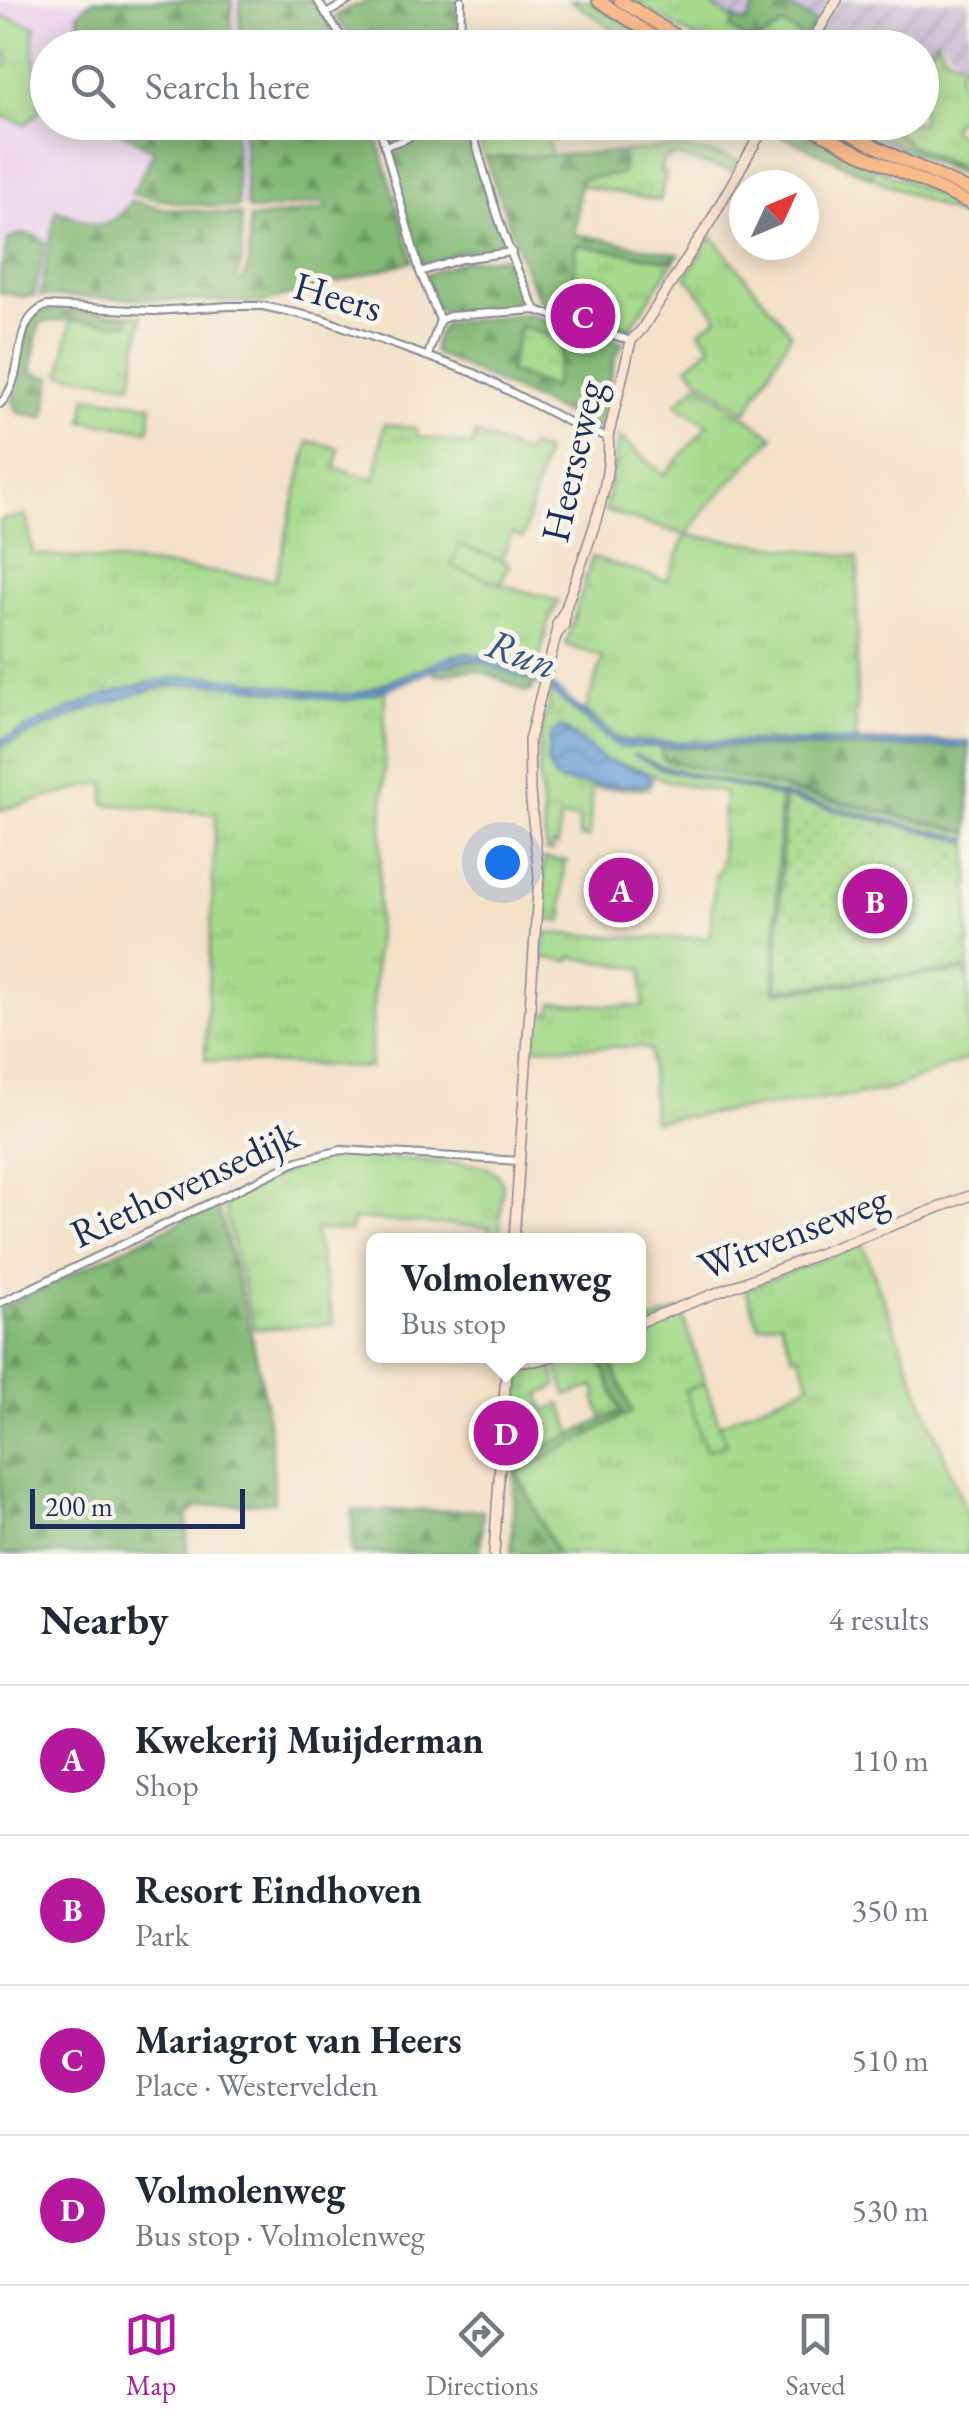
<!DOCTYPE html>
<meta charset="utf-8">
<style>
:root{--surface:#fff;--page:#f6f6f7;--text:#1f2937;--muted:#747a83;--line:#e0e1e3;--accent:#b5179e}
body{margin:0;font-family:"EB Garamond",serif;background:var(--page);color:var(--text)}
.compass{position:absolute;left:729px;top:170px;width:90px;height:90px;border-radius:50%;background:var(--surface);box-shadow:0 5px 25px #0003;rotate:46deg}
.scale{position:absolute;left:30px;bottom:25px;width:215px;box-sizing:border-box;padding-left:10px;border:5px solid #1b2f5e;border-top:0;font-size:28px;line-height:35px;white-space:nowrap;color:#1b2f5e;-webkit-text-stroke:8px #f7f3e8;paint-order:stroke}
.you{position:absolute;left:502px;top:862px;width:35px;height:35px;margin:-25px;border:8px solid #fff;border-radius:50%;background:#1a73e8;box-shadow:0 0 0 15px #1a73e833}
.badge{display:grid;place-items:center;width:65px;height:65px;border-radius:50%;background:var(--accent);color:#fff;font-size:32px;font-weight:700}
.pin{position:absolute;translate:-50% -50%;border:5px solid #fff;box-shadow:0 2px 10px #0006}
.popup{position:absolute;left:366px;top:1233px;width:280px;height:130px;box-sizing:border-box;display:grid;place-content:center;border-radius:15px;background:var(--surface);filter:drop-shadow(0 2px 8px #0005);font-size:32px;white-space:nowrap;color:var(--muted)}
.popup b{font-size:38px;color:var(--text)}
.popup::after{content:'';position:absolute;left:50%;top:100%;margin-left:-20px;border:20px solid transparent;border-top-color:var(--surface)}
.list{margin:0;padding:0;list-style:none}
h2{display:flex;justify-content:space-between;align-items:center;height:130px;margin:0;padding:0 40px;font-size:42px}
h2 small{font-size:32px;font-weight:400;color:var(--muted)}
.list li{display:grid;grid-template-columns:65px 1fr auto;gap:30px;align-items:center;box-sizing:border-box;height:150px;padding:0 40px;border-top:2px solid var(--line)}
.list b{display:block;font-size:38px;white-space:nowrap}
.list p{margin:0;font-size:32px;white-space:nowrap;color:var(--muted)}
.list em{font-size:32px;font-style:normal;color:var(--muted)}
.icon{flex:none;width:55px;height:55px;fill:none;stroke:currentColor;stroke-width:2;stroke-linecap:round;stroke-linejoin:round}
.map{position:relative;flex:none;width:969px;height:1554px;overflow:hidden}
.search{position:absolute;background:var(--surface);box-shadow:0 5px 25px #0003;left:30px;right:30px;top:30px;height:110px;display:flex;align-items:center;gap:25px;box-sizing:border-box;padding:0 35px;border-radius:55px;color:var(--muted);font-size:38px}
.sheet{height:730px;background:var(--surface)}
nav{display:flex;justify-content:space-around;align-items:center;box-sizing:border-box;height:140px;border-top:2px solid var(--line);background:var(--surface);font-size:28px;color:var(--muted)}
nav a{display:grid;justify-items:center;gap:5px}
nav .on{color:var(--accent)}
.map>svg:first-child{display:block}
.built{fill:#ead1ec}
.industrial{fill:url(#industrial-furrows)}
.grass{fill:url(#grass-tufts);stroke:#608474;stroke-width:2.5;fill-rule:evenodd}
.forest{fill:url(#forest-firs);stroke:#50746a;stroke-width:2.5;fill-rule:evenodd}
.park{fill:url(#park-dots);stroke:#608474;stroke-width:2.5}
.garden{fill:#a5da8b;stroke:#608474;stroke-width:2.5}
.water{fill:url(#water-waves);stroke:#406699;stroke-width:2.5}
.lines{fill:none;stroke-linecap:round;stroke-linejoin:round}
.street-casing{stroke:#878893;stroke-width:10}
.secondary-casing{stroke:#878893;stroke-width:12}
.highway-casing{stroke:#878893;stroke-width:15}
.street{stroke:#fff;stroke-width:6}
.secondary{stroke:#fde4d1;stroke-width:9}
.highway{stroke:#fabc8b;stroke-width:11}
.labels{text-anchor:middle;stroke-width:10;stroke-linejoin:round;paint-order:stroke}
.street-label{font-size:40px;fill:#1b2f5e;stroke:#f7f3e8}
.water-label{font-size:42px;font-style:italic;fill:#355687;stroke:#f7f3e8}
</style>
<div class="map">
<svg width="969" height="1554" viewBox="0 0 969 1554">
<defs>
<pattern id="industrial-furrows" width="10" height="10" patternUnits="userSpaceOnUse" patternTransform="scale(2.5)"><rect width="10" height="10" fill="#cabfd6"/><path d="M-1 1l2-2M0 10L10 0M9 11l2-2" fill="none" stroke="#ada4ba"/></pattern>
<pattern id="grass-tufts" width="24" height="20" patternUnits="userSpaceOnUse" patternTransform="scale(2.5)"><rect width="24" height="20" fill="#a5da8b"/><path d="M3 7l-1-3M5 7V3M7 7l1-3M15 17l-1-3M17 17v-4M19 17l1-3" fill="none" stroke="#8dbb7a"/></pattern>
<pattern id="forest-firs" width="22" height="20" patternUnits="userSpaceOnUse" patternTransform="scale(2.5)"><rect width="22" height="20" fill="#84ba77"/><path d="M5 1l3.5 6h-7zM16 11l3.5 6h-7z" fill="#6b9865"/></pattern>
<pattern id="park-dots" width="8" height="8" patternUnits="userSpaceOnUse" patternTransform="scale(2.5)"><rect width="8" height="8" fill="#a5da8b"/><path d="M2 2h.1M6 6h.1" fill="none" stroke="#8dbb7a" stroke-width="1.8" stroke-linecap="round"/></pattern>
<pattern id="water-waves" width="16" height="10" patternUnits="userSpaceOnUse" patternTransform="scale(2.5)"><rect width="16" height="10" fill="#669dd4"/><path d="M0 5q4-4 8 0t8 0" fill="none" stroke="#5380af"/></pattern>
</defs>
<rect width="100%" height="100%" fill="#f7f3e8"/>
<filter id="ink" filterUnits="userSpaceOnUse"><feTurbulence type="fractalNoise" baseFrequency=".01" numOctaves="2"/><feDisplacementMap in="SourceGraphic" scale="20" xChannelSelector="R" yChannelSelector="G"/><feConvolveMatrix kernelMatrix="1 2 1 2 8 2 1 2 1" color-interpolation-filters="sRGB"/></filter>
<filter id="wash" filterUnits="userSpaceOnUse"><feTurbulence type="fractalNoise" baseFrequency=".0048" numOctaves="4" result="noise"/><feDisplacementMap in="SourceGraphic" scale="40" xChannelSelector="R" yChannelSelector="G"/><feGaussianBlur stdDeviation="2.25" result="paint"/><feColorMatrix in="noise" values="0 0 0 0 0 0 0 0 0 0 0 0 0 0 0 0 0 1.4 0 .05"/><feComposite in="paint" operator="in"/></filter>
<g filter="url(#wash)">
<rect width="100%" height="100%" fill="#f3e1c8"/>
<path class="built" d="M0,0H240V47L48,48V122L243,123L246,206L235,208L181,203L132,194L131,201L120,216L113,222L103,225L94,224L56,209L40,296L24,297L0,292Z"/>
<path class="industrial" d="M670,0H969V72L940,39L922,64V48L735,47Z"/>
<g class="grass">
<path d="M570,0H587L657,47H641Z"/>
<path d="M634,0H701L734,19L731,29L784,25L805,39L799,47H709Z"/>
<path d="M0,15L36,27L33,38L40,107L39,112L25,124L0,116V65L6,66L9,59L6,58L7,53L0,51Z"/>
<path d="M938,40L944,54L963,63L958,77L965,91L969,90V107L951,128L969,144V171L909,145L887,123L922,122V60Z"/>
<path d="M473,123H543L552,156L485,158Z"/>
<path d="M679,147L739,160L732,171L671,155L670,159L664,157L660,171L666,173L660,201L579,185L581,178L622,174L624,152Z"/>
<path d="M874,167L969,210V220L870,177Z"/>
<path d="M712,236L791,333L747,412L702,381L688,366L711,346L700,331L718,317L686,276Z"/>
<path d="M575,244L674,261L631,327L573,310Z"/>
<path d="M130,315L142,316L132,384L61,374L71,320L128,324Z"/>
<path d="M520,326L564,341L553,388L508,371Z"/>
<path d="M698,383L774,437L705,509L687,535L858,557L856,741L630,742L615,737L585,711L603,657L566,645L592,557L667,581L686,535L605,511L619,436L664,475L708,425L676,404Z"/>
<path d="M384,424L417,429V436L472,446L475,434L525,454L529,447L545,452L523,538L512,533L501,561L459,546L452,566L501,584L558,601L548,623L535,677L493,659L452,656L366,691L348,695C304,692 262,681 219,677C147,670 64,710 0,741V520L26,515L33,554L148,564L275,580L309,441L339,448L335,468L375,479Z"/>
<path d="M209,682L346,701L385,690L384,789L370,1068L205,1060L216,814L105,804V782L0,810V747C68,715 133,687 209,682Z"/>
<path d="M551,691L619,747H660L664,760L969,832V839L657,766L659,768L780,796L775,992L964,971L969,983V1058L887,1091L653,1121L650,1050L639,1047H536L539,1013H551L553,1003L643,1007V969L571,957L570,961L543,958L546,933L645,938L709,937L716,872H720L725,793L667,781L653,774L652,782L647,789L592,788L589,838L579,837V819L560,818L558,846L553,845L552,851H546L539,774L540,743L543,719L548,710ZM566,729L605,760L641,769L649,774L637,786L561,782L555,779Z"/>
<path d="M544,858L567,861L564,863L562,911L565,912L562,921L543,920Z"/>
<path d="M342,1154L481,1165L492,1170L503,1182L499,1240H490V1227L353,1219L351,1231L314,1230L334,1324L254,1329L226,1216V1201L305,1162Z"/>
<path d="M862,1244L969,1519V1554H557L517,1473L631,1412L609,1356H638L639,1326L681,1310L705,1383L685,1390L706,1450L725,1444L719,1424L810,1384L799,1354L793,1356L780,1321L759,1326L745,1289Z"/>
<path d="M562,1356H599L621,1411L603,1419L595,1398L598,1396L595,1386L569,1395L566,1394L556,1362L558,1357Z"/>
<path d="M551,1363L557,1386L539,1395L545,1410L561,1404L573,1434L520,1459L521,1423H517L519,1378L521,1375Z"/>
</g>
<g class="forest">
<path d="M93,0H232L231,47H84L78,14Z"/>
<path d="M240,0H313L345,47L240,48Z"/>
<path d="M366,0H457V47H358L335,16L355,5L360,6Z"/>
<path d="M759,0H775L816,22L805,39L784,25L753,44L730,29L734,19L746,23Z"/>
<path d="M118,122L235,123L238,208L181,203L132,194L154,151L115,128Z"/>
<path d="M243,123H373L413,261L261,303L40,296L56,209C92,224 104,238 131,201L162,208L241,215L242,259L237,279L243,282L249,263V219L327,208L325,202L255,211L249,210L246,206Z"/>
<path d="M382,123H466L476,159L508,246L460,252L423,266L414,242Z"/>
<path d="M775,123H787L874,167L870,177L771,131Z"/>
<path d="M844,123H861L868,126L872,123H887L909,145L969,171V178Z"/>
<path d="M624,152L622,174L580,179L575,234L679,254L674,261L576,245L573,309L631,327L627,334L543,308L528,276L485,158Z"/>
<path d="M20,234L36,236L46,243L34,296L24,297L0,292V272L9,239Z"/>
<path d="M510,257L527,304L444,313L436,309L425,275L465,260Z"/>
<path d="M59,310L130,315L129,324L71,320L42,322L37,332L31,373L52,377L45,417L19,413L12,401L19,383L24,343L30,319L44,311Z"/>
<path d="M527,314L623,342L614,361L599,430L434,353C433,343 439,330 446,323ZM520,326L564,341L553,388L509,371Z"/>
<path d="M460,661L482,662L533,682L532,690L526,692C509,684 489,670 469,670C457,670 447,676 435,675L433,670Z"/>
<path d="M660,747H969V832L664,760Z"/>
<path d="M780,796L790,798L969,962V983L964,971L774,992Z"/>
<path d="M217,1204C242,1295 275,1409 274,1502L196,1507L187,1516V1554H0V1308Z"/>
<path d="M599,1356H609L632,1412L517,1473L557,1554H511L517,1423H521V1459L620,1411Z"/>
<path d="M483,1510L480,1554H352V1511Z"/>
</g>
<path class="park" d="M785,791L969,833V972L967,969L777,989Z"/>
<g class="garden">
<path d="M87,396L152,405L149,430L83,421Z"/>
<path d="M459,545L509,563L501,584L451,566Z"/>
<path d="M705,1383L726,1444L706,1450L685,1390Z"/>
</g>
<g class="water">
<path d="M467,653L493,659L550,684L615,737L627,742L969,741V747L647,746L625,748L614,744L546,687L482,662L468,660L454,662L377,693L346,701L218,683L160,687L92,708L0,747V741C64,710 147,670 219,677C262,681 304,692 348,695L366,691L452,656Z"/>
<path d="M561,727L605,760L649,773V782L645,785L603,786L561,782C543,771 547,752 551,734Z"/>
<path d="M633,754L663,767L969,839V842L659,768Z"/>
</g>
</g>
<g filter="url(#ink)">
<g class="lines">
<defs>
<g id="street">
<path d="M317,0L349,48"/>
<path d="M326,14L350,0"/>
<path d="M460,48L461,0"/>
<path d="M378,122L420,272L440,320L428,355"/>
<path d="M470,122C487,183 507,255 536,310"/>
<path d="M384,146L404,140L433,123"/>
<path d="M420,272L461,259L512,252"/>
<path d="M440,320L450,316L536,310L631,341"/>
<path d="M0,404C29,375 8,322 46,306L155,311L229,306H263L322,319L474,373L582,429L608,437"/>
<path d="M0,1303L298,1161L341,1150L520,1161"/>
</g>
<g id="secondary">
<path d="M808,48L837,0"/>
<path d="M556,636L564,625L565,610"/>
<path d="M514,1240L539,877L530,792L529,740L556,636L557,624L565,610C581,561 614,488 608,437L631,341L642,329L710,222L767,122"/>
<path d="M638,1323L969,1196"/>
<path d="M506,1360L535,1361L553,1356"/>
<path d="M494,1554L507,1356"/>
</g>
<g id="highway">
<path d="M598,0L672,48"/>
<path d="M620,0L695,48"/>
<path d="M801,122L849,148L969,203"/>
<path d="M828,122L899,158L969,190"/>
</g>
</defs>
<use href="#street" class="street-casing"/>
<use href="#secondary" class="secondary-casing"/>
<use href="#highway" class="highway-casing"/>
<use href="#street" class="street"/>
<use href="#secondary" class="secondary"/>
<use href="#highway" class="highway"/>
</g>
</g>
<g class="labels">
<g class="street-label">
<text transform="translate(338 296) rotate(16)" y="14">Heers</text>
<text transform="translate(572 461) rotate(-77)" y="14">Heerseweg</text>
<text transform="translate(184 1184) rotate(-25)" y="14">Riethovensedijk</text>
<text transform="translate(793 1232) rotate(-21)" y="14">Witvenseweg</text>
</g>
<g class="water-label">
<text transform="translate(522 653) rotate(20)" y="15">Run</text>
</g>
</g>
</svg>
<svg class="compass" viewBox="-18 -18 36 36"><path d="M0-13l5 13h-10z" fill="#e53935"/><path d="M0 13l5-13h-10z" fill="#747a83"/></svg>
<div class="scale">200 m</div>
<div class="you"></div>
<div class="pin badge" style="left:621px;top:890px">A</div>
<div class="pin badge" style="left:875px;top:901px">B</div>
<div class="pin badge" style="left:583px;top:316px">C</div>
<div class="pin badge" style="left:506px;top:1433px">D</div>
<div class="popup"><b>Volmolenweg</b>Bus stop</div>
<div class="search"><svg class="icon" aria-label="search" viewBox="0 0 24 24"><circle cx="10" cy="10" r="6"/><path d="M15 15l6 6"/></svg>Search here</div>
</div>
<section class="sheet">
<h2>Nearby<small>4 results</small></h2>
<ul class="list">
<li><span class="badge">A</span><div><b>Kwekerij Muijderman</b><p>Shop</p></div><em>110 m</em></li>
<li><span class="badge">B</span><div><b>Resort Eindhoven</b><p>Park</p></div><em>350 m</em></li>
<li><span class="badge">C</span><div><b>Mariagrot van Heers</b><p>Place · Westervelden</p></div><em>510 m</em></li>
<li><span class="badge">D</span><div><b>Volmolenweg</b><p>Bus stop · Volmolenweg</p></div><em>530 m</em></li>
</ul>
</section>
<nav>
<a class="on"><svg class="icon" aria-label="map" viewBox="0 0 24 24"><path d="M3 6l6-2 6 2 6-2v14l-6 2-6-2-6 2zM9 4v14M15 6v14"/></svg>Map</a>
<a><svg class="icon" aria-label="directions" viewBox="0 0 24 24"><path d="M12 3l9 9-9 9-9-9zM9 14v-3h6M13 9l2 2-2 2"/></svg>Directions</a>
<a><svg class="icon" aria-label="saved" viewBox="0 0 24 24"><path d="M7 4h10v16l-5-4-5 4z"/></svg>Saved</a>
</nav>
